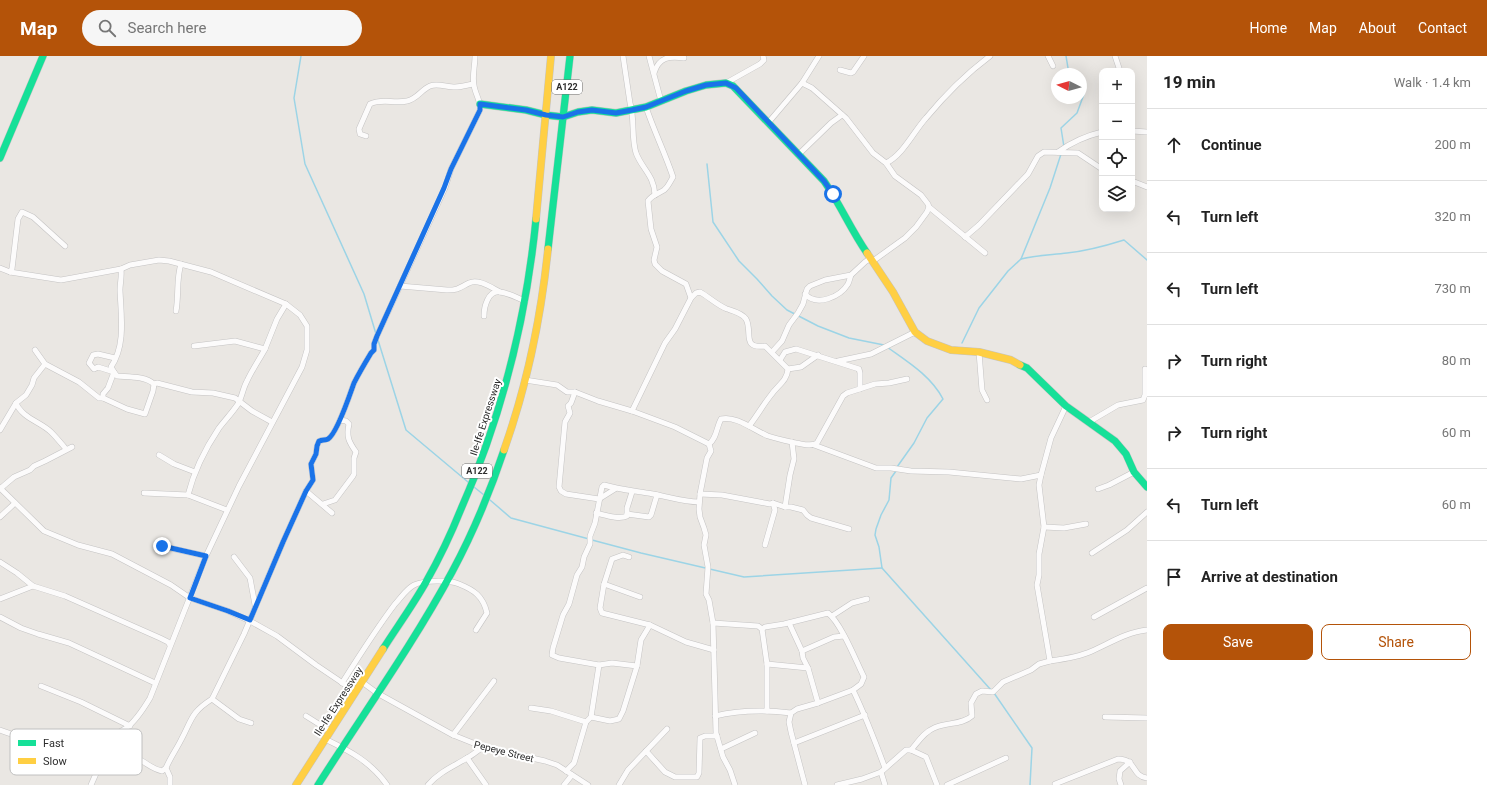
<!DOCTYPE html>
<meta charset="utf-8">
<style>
:root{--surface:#fff;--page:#f6f6f6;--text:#222;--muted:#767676;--line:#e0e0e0;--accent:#b45309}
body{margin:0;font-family:Roboto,sans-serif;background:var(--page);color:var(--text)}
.controls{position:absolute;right:12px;top:12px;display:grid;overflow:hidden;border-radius:8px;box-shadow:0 4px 16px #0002}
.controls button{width:36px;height:36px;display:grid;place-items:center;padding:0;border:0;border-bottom:1px solid var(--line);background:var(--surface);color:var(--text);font:20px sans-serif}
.compass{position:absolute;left:1051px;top:12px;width:36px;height:36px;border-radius:50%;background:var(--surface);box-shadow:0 4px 16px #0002;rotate:276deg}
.stop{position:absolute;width:12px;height:12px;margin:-9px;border:3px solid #1a73e8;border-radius:50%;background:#fff}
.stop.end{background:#1a73e8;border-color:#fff;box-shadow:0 1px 4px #0008}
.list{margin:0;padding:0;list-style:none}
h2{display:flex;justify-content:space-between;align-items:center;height:52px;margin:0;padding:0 16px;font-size:17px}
h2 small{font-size:13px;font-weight:400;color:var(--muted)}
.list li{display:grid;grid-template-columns:26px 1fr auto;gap:12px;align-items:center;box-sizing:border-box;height:72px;padding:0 16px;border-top:1px solid var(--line)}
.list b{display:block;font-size:15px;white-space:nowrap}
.list em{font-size:13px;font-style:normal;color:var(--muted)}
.actions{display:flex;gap:8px;padding:12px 16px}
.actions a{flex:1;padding:9px 0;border:1px solid var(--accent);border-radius:8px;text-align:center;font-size:14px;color:var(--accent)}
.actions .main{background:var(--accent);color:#fff}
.icon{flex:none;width:22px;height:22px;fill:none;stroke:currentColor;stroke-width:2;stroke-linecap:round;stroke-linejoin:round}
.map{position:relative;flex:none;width:1147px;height:729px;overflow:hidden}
header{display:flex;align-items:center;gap:24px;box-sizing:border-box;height:56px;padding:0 20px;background:var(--accent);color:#fff}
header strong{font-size:19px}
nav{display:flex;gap:22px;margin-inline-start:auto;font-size:14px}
.search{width:280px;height:36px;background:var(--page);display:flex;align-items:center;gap:10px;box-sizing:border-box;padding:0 14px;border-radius:22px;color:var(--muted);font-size:15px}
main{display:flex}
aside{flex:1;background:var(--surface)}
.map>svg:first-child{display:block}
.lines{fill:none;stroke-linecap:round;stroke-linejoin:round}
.stream{stroke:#9cd4e6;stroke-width:1.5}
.street-casing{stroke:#c4c3c3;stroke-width:6}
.fast-casing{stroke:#c4c3c3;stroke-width:8}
.slow-casing{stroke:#c4c3c3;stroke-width:8}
.street{stroke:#fcfbfb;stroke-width:5}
.fast{stroke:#16e098;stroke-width:7}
.slow{stroke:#ffcf43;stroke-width:7}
.route{stroke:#1a73e8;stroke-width:5}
.labels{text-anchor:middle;stroke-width:4;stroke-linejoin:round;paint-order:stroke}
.shield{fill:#fff;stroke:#6c6c6c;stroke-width:1}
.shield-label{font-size:9px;font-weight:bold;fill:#2d2d2d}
.street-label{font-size:10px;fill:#2d2d2d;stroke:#fff}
.key{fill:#fff;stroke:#c0c0c0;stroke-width:1}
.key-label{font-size:11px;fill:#2d2d2d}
</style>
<header>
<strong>Map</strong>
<div class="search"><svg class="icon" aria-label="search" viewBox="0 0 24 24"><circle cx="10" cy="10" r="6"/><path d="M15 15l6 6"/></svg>Search here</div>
<nav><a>Home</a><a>Map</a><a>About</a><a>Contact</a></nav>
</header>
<main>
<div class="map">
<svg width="1147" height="729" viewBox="0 0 1147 729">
<rect width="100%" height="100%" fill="#eae7e3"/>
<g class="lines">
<g class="stream">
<path d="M301,0L294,42L305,108L364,238L376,278"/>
<path d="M1066,0L1069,18"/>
<path d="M1064,91L1061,72L1077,57L1084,38L1081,35"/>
<path d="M707,108L713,166L739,205L757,223L772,240L787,254L818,270L849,282L884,289"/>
<path d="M1021,203C1037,199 1050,199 1067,197C1087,195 1105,190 1124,184L1147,204"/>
<path d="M378,284L406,374L468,426"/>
<path d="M962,287L979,252L1008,215L1021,203L1050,132L1061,98"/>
<path d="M887,291C908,306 931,320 943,343L927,362L914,387L897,411"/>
<path d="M896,415L891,422L889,444L881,459L876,473L875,479L879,491L882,512L991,634"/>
<path d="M474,431L484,439"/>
<path d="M490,444L511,462L589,483"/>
<path d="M592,484L641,497L744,521L882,512"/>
<path d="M994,637L1032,692L1030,729"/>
</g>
<defs>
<g id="street">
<path d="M623,0L630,47C635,63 631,81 636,97C642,113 654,119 655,139"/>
<path d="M649,0L661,45"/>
<path d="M1048,0L1053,10"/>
<path d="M1115,0L1120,15"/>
<path d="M840,14L851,17L853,16L864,0"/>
<path d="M654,17C659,1 669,0 684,2"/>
<path d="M726,27L760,8L764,4L763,0"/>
<path d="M802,27L812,32L846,62L873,97L886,107L895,120L921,139L928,148L929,151L927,156L916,171L905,182L873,205"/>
<path d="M646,51C654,75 665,97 673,121C670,126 668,131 664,134C658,138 652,139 648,145L651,173L657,191L654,204L655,208L662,215L686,228L691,242"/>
<path d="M768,67L802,27L819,0"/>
<path d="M1132,75L1147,76"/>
<path d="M366,80L360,78L359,73L370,48C383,42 393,48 407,45C417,43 421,34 430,30C437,27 447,31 455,31C461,31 467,29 473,28"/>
<path d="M1058,96C1072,86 1085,80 1102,76"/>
<path d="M798,99L831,67L842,59"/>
<path d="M886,107C903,99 914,75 926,62C945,39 966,18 990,0"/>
<path d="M1132,125L1147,131"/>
<path d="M929,151L985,197"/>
<path d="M965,181L979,169L1028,118L1038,100L1044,96L1078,97L1102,113"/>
<path d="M0,212L10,216L61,224L121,213L130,209L159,204L169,205L211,216L286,248L300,259L307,270V294L302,311L239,430L206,500L150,642C131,674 124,676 90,687"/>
<path d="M121,213C122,220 120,227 120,234C121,260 126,289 111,311L114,316L108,332L103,338V342L127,353L145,358L153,335L154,328"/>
<path d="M10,216L12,213L18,163L22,156L33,161L65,190"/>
<path d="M400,230L447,234C459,234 459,232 469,227C478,222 492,232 500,236"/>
<path d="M805,238C817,251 840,241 848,228C849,226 850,222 851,219"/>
<path d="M176,255C179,240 176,223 181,208"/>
<path d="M484,260C484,251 488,234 500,236C509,237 517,242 525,245"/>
<path d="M194,290L235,285L265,293L277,263L286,248"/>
<path d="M35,294L45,308L79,326L99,342H103"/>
<path d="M772,296L782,285L789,269L798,257L803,248L807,233L810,230L825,224L851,219L865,206L871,202"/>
<path d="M979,296L982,334L987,344"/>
<path d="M115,302L98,298L93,299L89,307L94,313L98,311L114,316L117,320C130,321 145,320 154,328L157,327L192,336L213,337L235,342L252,355L272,366"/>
<path d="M780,304L785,296L796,293L859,313L860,317V333"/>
<path d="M838,305L871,298L915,276"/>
<path d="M788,313L801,311L818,299"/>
<path d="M525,324L557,329L567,336H575L598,345L632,355L675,371L709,388"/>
<path d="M575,336L571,347L568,350L570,357L565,366L559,431L561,435L566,438L599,443L615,433"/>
<path d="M16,347C22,362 41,366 51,376C56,381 61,387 66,393"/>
<path d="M632,355L665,287L675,273L691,242L696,237L700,236C709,241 717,249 727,253C733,255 742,257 746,263C753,276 741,293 765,290L788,313C787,325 778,329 771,339C763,349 757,360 749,370"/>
<path d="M1089,366L1118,349L1143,344L1145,339V313"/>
<path d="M0,374L16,347L26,339L32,329L34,322L45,308"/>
<path d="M709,388L711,395L707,402L700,438L699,453L700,461L704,472L706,479L704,489L708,511L706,538L709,544L713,567L716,677L723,701L730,714L735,729"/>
<path d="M709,388C717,382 716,372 721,363C736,359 755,375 768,380C777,383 787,385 796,387C803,388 811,391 817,387L843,340L847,337L875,328L889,327L907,323"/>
<path d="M814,389L876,412H891L911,415L949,416L1021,423L1041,419"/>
<path d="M159,399L174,408L195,416"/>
<path d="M0,432L44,475L78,489L112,498L171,529L190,542L228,555L250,565L277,580L316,609L356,636"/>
<path d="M1,432L14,421L30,414L34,410L45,405L72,391"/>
<path d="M1098,433L1109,429L1134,416"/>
<path d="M306,435L332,457"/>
<path d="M144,437L188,439L227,454"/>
<path d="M700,438L722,439L770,448L773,447L785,451H791L803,454L807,459L811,462L849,473"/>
<path d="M188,439C194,415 205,393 219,372C225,364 232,357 238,348C242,341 243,332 247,325C252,314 259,304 265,293"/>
<path d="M323,448L335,444L353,420L354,418V402L356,396C349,386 346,381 349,368L346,365L340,364"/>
<path d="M785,451L790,419L794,403L792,386"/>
<path d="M596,457C605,459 619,464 627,460V452L632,436"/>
<path d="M627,458L649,461L651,459L657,439"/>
<path d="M0,461L15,447"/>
<path d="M1044,471L1064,472L1086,468"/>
<path d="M765,489L775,454L773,447"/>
<path d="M161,490L206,500"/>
<path d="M1092,497L1127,474L1147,456"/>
<path d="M234,501L250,522L255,549"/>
<path d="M629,501L623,499L612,503L604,528L600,552L602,557L650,569L686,586L714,594"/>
<path d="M0,506L17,517L33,530"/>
<path d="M604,528L640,541"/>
<path d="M0,543L33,530L65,540L160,582L168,586L170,589"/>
<path d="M832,560L852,547L867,543"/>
<path d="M0,561L21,572L38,578L69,587L155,627"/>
<path d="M1094,561L1147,532"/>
<path d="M713,567L758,570L762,573L767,608V655"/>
<path d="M789,567L802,595"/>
<path d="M762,573L765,571L784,568L828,557C841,567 856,605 864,621L861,628L853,634L818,647L797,653L791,657L789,666L791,676L805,729"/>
<path d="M1050,605C1065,603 1079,601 1092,595C1110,587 1127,576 1147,574"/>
<path d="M767,608L808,612"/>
<path d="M599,609L612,607L637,610"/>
<path d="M362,626L377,637L453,679L483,691L545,705L557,709L588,729"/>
<path d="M342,627C359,600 376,573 395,548C401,542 406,533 414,529C424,524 449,524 459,528C474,534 483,540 487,557L476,574"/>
<path d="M41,630L81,646L130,670"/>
<path d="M853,634C865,659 875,685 885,712"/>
<path d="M212,643L239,663L251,667"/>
<path d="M818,647L808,612L803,602L802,595L834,581L844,580"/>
<path d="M531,652L551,655L586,666"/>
<path d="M306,660L330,675"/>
<path d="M715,660C740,654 766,654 791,657"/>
<path d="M591,661L610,665L619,663L623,655L637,610L641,584L650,569"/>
<path d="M1105,661L1147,662"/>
<path d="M0,674C20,681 39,689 61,690C75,690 87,687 101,689L106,695"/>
<path d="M453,679L494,625"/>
<path d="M325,683C350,695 371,706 387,729"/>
<path d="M794,687L865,659"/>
<path d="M721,693L755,677"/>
<path d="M911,694C918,686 924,676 934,672C946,666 962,669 972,660L971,647L976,638L982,635L993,636L1003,626L1031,614L1039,608L1050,605L1037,529L1039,519V498L1044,471L1039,429L1041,419L1051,382L1066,350"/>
<path d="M646,695L665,716L675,721H697L699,717L700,682L705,680H717"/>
<path d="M467,702L486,729"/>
<path d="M566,715L574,707L586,666L591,661L599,609L559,602L552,599L553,592L563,559L569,548L577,519L582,511L584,501L590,488V480L595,467L602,431L604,429C621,434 637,435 653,438C669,441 684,446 699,446"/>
<path d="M881,716L885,729"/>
<path d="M1055,728L1118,703C1137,703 1131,720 1147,722"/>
<path d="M91,729L106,695L110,692C121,694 132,699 142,705C149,709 153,713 162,715L166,712"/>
<path d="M170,729V721L166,712C170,702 176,694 181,684C192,664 190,657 212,643L244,578L283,486L306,435L313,424L311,408L316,398L317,390L319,385C322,384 325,384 328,383C337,378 350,338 354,327C359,317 365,307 371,297L374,294V288L377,280L445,132L451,113L480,54C481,45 475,38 474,29C472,20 475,10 475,0"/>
<path d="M428,729C439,716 454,710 467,702C473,699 478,694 483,691"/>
<path d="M564,729L572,719"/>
<path d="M619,729L628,714L667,673"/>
<path d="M837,729L862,723L881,716L906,694H911L926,701L937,729"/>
<path d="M947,729L1006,702"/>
<path d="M1121,729L1119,723L1120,715L1130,706"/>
</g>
<g id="fast">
<path d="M480,48L526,54L546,59L563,61L578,56L592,54L616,57L646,51L686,35L706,29L726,27L733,30L824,125C840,148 851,174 867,197"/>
<path d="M0,102L43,0"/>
<path d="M548,193L570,0"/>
<path d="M1020,309L1027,312L1066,350L1115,385L1126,398L1134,416L1147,431"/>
<path d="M383,593C397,571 413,549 426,526C439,503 451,478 461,453C502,360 526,264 536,163"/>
<path d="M318,729C363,658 412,590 452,516C473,477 490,436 504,394"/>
</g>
<g id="slow">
<path d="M536,163L551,0"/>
<path d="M867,197L893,236L915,276L927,285L951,294L979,296L1011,304L1020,309"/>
<path d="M504,394C527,329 541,262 548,193"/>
<path d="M296,729L383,593"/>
</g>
</defs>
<use href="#street" class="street-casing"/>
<use href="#fast" class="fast-casing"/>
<use href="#slow" class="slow-casing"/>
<use href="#street" class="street"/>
<use href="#fast" class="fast"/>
<use href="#slow" class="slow"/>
</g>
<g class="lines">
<path class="route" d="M162,490L206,500L190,542L228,555L250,564L283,486L306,435L313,424L311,408L316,398L317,390L319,385C322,384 326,384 328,383C337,378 350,338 354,327C359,317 365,307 371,297L374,294V288L377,280L444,132L451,113L480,54V48L526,54L546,59L563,61L578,56L592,54L616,57L632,54L646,51L686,35L706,29L726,27L736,32L824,125L833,138"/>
</g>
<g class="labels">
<g class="shield">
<rect x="552" y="24" width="30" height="14" rx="3"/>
<rect x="462" y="408" width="30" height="14" rx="3"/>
</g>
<g class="shield-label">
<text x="567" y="34">A122</text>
<text x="477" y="418">A122</text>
</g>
<g class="street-label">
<text transform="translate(485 361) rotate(-72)" y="4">Ile-Ife Expressway</text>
<text transform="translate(338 645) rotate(-57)" y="4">Ile-Ife Expressway</text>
<text transform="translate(504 695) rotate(14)" y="4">Pepeye Street</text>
</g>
</g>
<rect x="10" y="673" width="132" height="46" rx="6" class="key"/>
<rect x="18" y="684" width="18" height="6" fill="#16e098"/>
<rect x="18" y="702" width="18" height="6" fill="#ffcf43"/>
<g class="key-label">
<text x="43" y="691">Fast</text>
<text x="43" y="709">Slow</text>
</g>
</svg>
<div class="controls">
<button>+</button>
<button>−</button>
<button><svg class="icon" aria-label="locate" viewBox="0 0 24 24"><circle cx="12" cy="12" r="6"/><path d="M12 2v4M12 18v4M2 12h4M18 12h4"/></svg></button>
<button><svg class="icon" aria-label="layers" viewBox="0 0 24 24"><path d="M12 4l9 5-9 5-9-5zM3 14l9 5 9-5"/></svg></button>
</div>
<svg class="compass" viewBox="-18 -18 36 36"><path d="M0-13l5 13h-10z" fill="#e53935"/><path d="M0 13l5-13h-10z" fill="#767676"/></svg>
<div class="stop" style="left:833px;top:138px"></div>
<div class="stop end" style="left:162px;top:490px"></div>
</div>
<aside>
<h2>19 min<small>Walk · 1.4 km</small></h2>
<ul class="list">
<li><svg class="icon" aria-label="ahead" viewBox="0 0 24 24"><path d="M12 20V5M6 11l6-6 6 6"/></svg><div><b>Continue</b></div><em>200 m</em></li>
<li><svg class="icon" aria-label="left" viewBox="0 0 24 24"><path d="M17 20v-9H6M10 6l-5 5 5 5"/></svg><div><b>Turn left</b></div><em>320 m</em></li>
<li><svg class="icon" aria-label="left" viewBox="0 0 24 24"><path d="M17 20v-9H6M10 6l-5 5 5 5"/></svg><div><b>Turn left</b></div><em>730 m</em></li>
<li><svg class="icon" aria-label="right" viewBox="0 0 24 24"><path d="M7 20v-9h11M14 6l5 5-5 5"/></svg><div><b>Turn right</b></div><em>80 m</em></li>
<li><svg class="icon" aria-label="right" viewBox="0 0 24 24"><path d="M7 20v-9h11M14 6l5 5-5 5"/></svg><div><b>Turn right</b></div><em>60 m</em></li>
<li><svg class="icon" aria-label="left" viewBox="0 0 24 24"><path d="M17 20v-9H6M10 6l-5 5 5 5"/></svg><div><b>Turn left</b></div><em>60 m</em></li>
<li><svg class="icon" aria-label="arrive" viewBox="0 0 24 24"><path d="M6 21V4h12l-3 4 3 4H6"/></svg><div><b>Arrive at destination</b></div></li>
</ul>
<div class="actions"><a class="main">Save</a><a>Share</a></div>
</aside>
</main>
